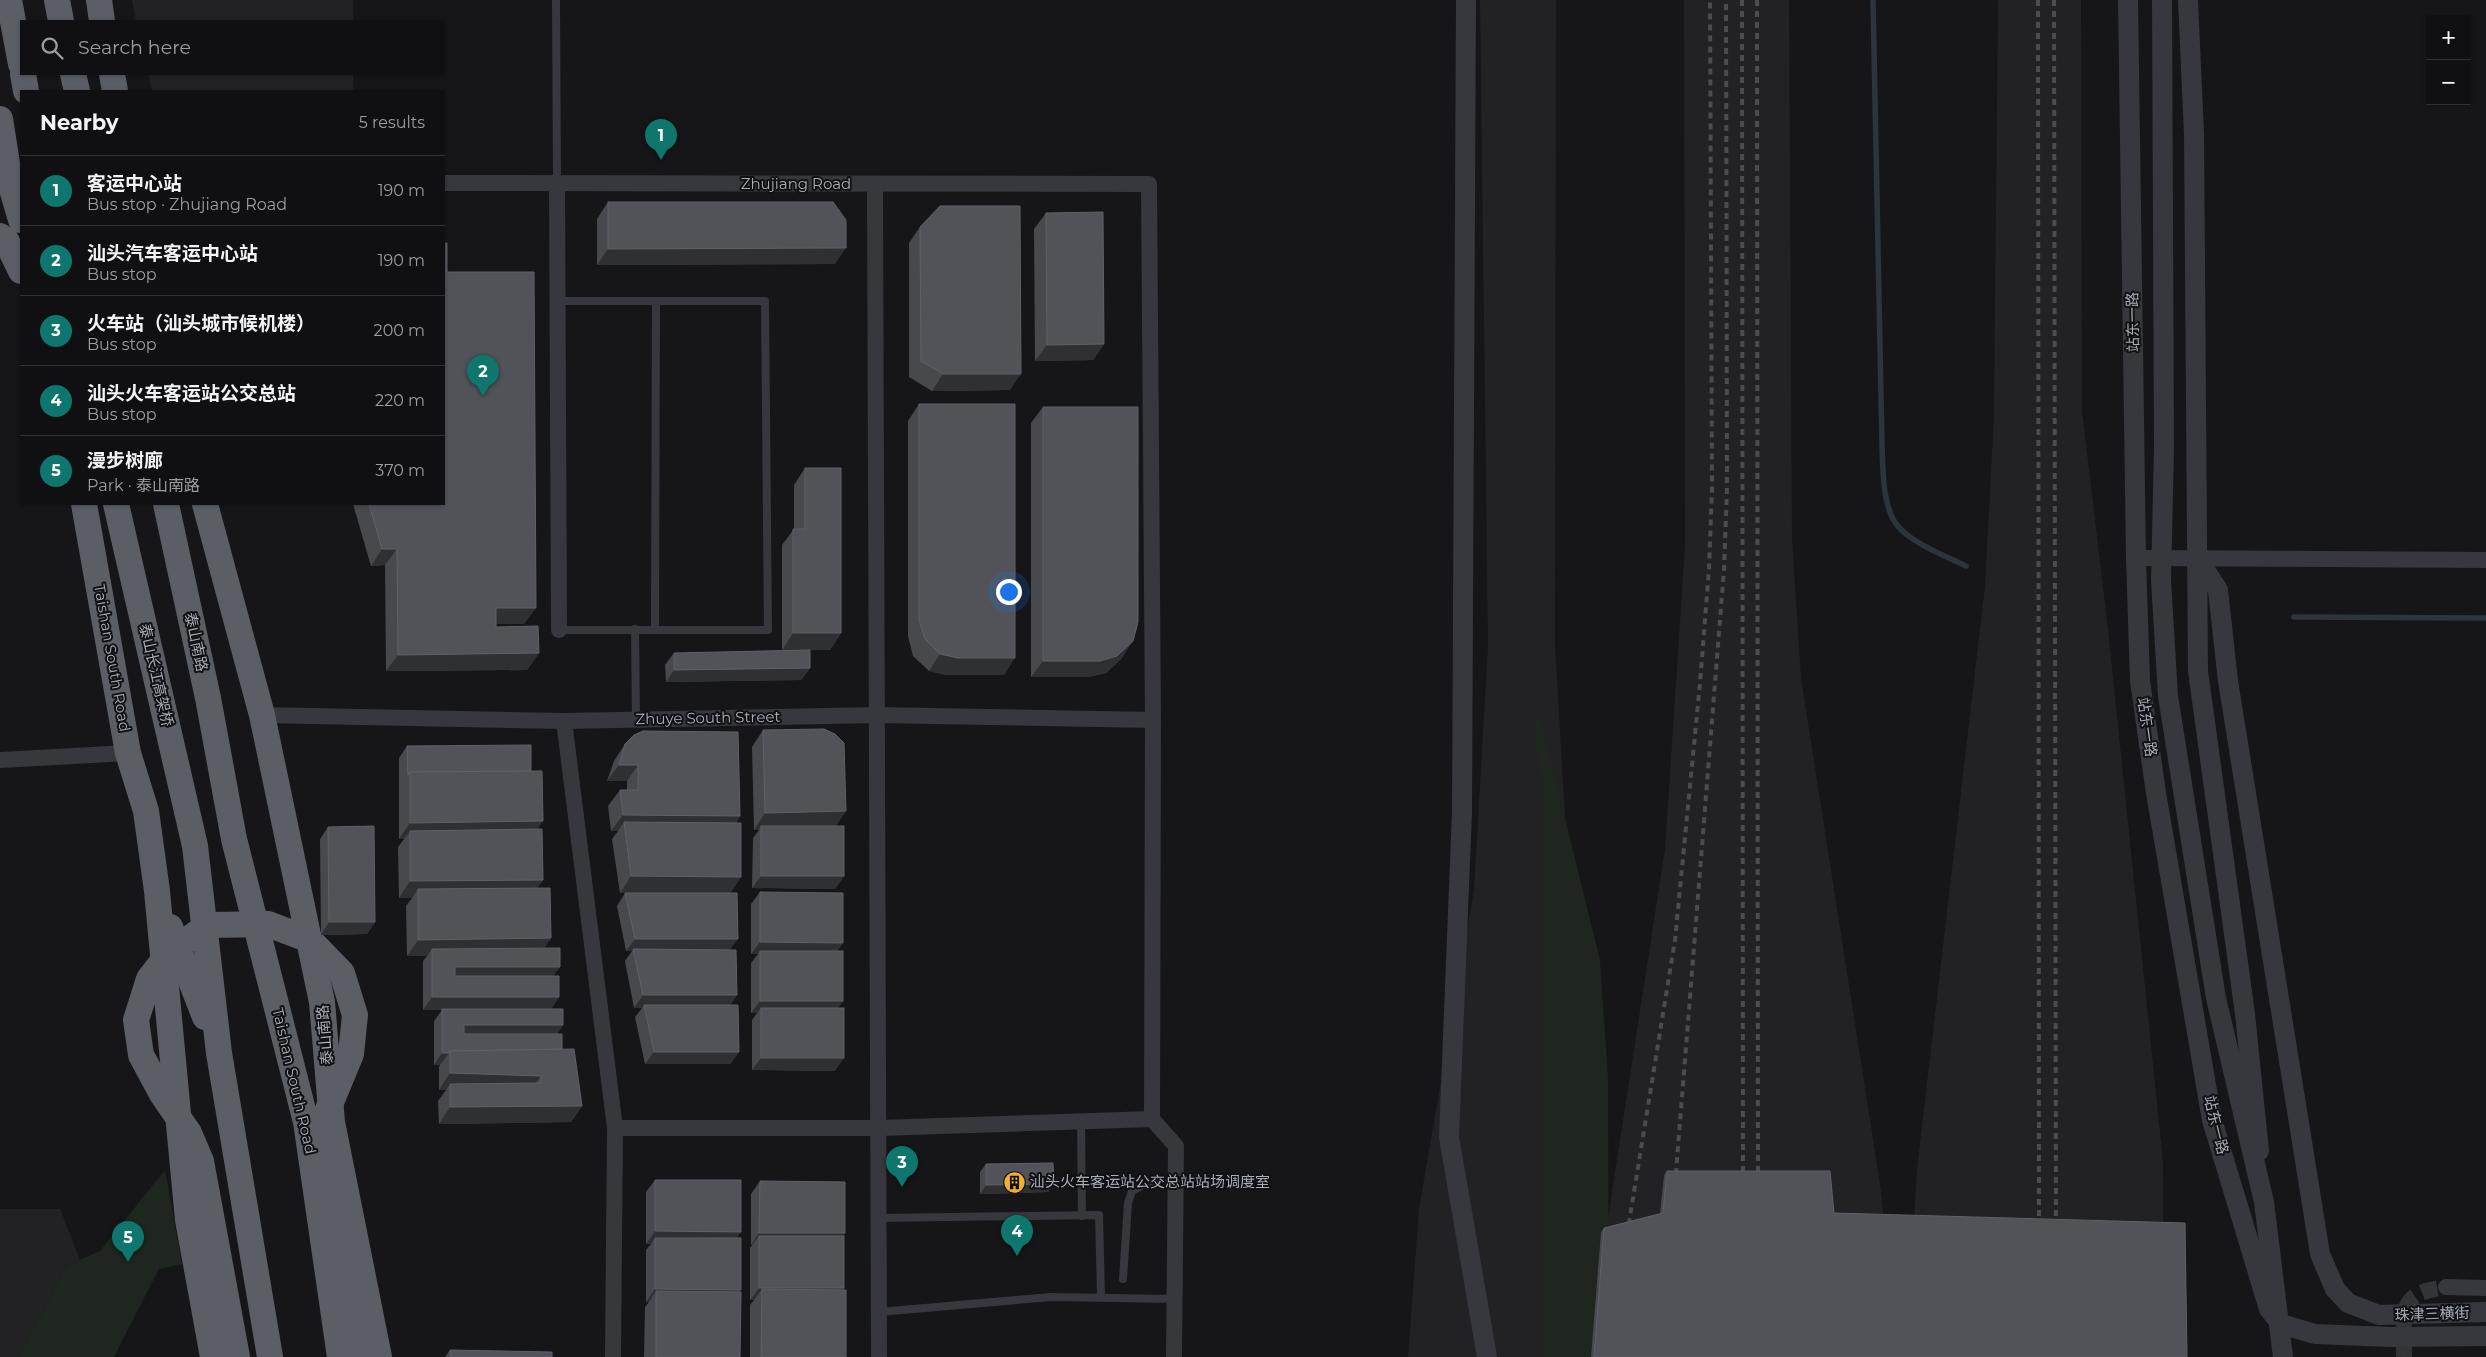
<!DOCTYPE html>
<meta charset="utf-8">
<style>
:root{--surface:#101012;--page:#1e1e20;--text:#f1f3f6;--muted:#9c9d9f;--line:#303032;--accent:#0f766e}
body{margin:0;font-family:Montserrat,"Noto Sans SC",sans-serif;background:var(--page);color:var(--text)}
.controls{position:absolute;right:15px;top:15px;display:grid;overflow:hidden;border-radius:0px;box-shadow:0 1px 4px #0004}
.controls button{width:45px;height:45px;display:grid;place-items:center;padding:0;border:0;border-bottom:1px solid var(--line);background:var(--surface);color:var(--text);font:25px sans-serif}
.you{position:absolute;left:1008px;top:591px;width:18px;height:18px;margin:-12px;border:4px solid #fff;border-radius:50%;background:#1a73e8;box-shadow:0 0 0 8px #1a73e833}
.badge{display:grid;place-items:center;width:32px;height:32px;border-radius:50%;background:var(--accent);color:#fff;font-size:16px;font-weight:700}
.pin{position:absolute;translate:-50% -41px;filter:drop-shadow(0 1px 2px #0008)}
.pin::after{content:'';position:absolute;top:26px;width:18px;height:15px;background:inherit;clip-path:polygon(0 0,100% 0,50% 100%)}
.list{margin:0;padding:0;list-style:none}
h2{display:flex;justify-content:space-between;align-items:center;height:65px;margin:0;padding:0 20px;font-size:21px}
h2 small{font-size:16px;font-weight:400;color:var(--muted)}
.list li{display:grid;grid-template-columns:32px 1fr auto;gap:15px;align-items:center;box-sizing:border-box;height:70px;padding:0 20px;border-top:1px solid var(--line)}
.list b{display:block;font-size:19px;white-space:nowrap}
.list p{margin:0;font-size:16px;white-space:nowrap;color:var(--muted)}
.list em{font-size:16px;font-style:normal;color:var(--muted)}
.icon{flex:none;width:28px;height:28px;fill:none;stroke:currentColor;stroke-width:2;stroke-linecap:round;stroke-linejoin:round}
.map{position:relative;flex:none;width:2486px;height:1357px;overflow:hidden}
.search{position:absolute;background:var(--surface);box-shadow:0 1px 4px #0004;left:20px;top:20px;width:425px;height:55px;display:flex;align-items:center;gap:12px;box-sizing:border-box;padding:0 18px;border-radius:0px;color:var(--muted);font-size:19px}
.panel{position:absolute;background:var(--surface);box-shadow:0 1px 4px #0004;left:20px;top:90px;width:425px;height:415px;border-radius:0px}
.map>svg:first-child{display:block}
.built{fill:#222225}
.green{fill:#1e261f}
.lines{fill:none;stroke-linecap:round;stroke-linejoin:round}
.stream{stroke:#2c353c;stroke-width:5.5}
.minor-tunnel{stroke:#333438;stroke-width:16;stroke-dasharray:16 8;stroke-linecap:butt}
.service{stroke:#37383d;stroke-width:8}
.minor{stroke:#37383d;stroke-width:16}
.tertiary{stroke:#37383d;stroke-width:20}
.trunk{stroke:#5b5e65;stroke-width:26}
.rail{stroke:#4a4c52;stroke-width:4;stroke-dasharray:6 5;stroke-linecap:butt}
.tertiary-bridge{stroke:#37383d;stroke-width:20}
.trunk-bridge{stroke:#5b5e65;stroke-width:26}
.wall{fill:#47494d}
.shaded-wall{fill:#2f3033}
.building{fill:#525359;stroke:#5f6168}
.labels{text-anchor:middle;stroke-width:4;stroke-linejoin:round;paint-order:stroke}
.street-label{font-size:15px;fill:#a8adb8;stroke:#111113}
.poi-label{font-size:15px;fill:#a8adb8;stroke:#111113;text-anchor:start}
</style>
<div class="map">
<svg width="2486" height="1357" viewBox="0 0 2486 1357">
<rect width="100%" height="100%" fill="#161618"/>
<g class="built">
<path d="M132,0H353V21H136Z"/>
<path d="M1480,0H1556L1555,646L1587,1187L1592,1357H1408L1419,1209L1474,890L1488,646Z"/>
<path d="M1684,0H1789L1792,539L1801,678L1880,1184L1899,1357H1600L1606,1231L1665,849L1685,546Z"/>
<path d="M1998,0H2081L2082,410L2108,629L2163,1161L2164,1357H1906L1917,1169L1985,586L1994,415Z"/>
<path d="M148,74H353V91H152Z"/>
<path d="M0,1209H60L80,1260L66,1266L19,1357H0Z"/>
</g>
<g class="green">
<path d="M1532,709L1542,724L1600,960L1608,1078L1609,1357H1543V797Z"/>
<path d="M165,1170L182,1264L159,1269L114,1357H19L66,1266L100,1251Z"/>
</g>
<g class="lines">
<g class="stream">
<path d="M1873,0L1882,445C1883,468 1882,506 1897,525C1911,543 1945,556 1966,566"/>
<path d="M2294,617L2486,618"/>
</g>
<path class="minor-tunnel" d="M2404,1357C2405,1313 2395,1293 2446,1287"/>
<g class="service">
<path d="M556,0L557,182"/>
<path d="M557,301H765L768,630H559"/>
<path d="M635,629L636,720"/>
<path d="M655,629L656,301"/>
<path d="M1081,1122L1082,1216"/>
<path d="M879,1218L1099,1215L1101,1296"/>
<path d="M1123,1279L1128,1203L1132,1191L1151,1181L1175,1179"/>
<path d="M879,1312L1051,1297L1175,1299"/>
</g>
<g class="minor">
<path d="M557,182L559,630"/>
<path d="M444,183L1149,184L1153,720L1152,1119L1176,1146L1174,1357"/>
<path d="M875,184L879,1357"/>
<path d="M2136,558L2486,560"/>
<path d="M262,715L564,721L876,715L1153,720"/>
<path d="M564,721L615,1128L613,1357"/>
<path d="M0,760L128,753"/>
<path d="M615,1128H879L1152,1119"/>
<path d="M2446,1287L2486,1288"/>
</g>
<g class="tertiary">
<path d="M1466,0L1462,812L1449,1137L1487,1357"/>
<path d="M2128,0L2136,558L2140,681L2156,793L2212,1120L2269,1309L2281,1324L2315,1334L2391,1337L2486,1336"/>
<path d="M2162,0L2164,448"/>
<path d="M2188,0L2194,134L2198,671L2245,1014L2259,1151"/>
<path d="M2198,559L2218,590L2228,681L2320,1254L2335,1289L2348,1303L2379,1315L2486,1312"/>
</g>
<g class="trunk">
<path d="M9,0L21,64"/>
<path d="M57,0L61,21"/>
<path d="M99,0L102,21"/>
<path d="M23,74L26,91"/>
<path d="M73,74L77,91"/>
<path d="M112,74L115,91"/>
<path d="M0,119L10,182L21,220"/>
<path d="M0,236L6,240L21,271"/>
<path d="M84,504L128,753L146,811L157,891L188,1220L213,1357"/>
<path d="M116,504L195,846L219,1053L270,1357"/>
<path d="M166,504L208,698L234,839L306,1122L340,1357"/>
<path d="M205,504L262,715L322,1002L332,1122L379,1357"/>
<path d="M170,927L205,1017"/>
</g>
<g class="rail">
<path d="M1742,0L1743,1185"/>
<path d="M1757,0L1758,1185"/>
<path d="M2038,0L2039,1232"/>
<path d="M2054,0L2056,1232"/>
<path d="M1675,1185L1724,570L1727,488L1726,0"/>
<path d="M1627,1235L1675,940L1700,683L1709,569L1712,489L1710,0"/>
</g>
<path class="tertiary-bridge" d="M2164,448L2161,580L2168,696L2216,998L2264,1202L2283,1357"/>
<path class="trunk-bridge" d="M237,1357L201,1161L189,1133L162,1094L141,1055L136,1020L149,979L169,953L208,925L268,924L310,940L342,973L355,1015L351,1054L322,1124L324,1172L361,1357"/>
</g>
<g class="wall">
<path d="M608,202L835,264L597,265V219Z"/>
<path d="M1046,213L1104,344L1093,360L1035,361L1034,229Z"/>
<path d="M920,227L1010,390L932,391L909,377V243Z"/>
<path d="M447,272L524,624H496V627L539,653L527,670L386,671L385,565L371,566L353,504H444Z"/>
<path d="M919,404L1004,675H947L929,671L913,656L908,636V421Z"/>
<path d="M1043,407L1122,658L1106,673L1088,677H1031V423Z"/>
<path d="M805,468L841,633L830,650H782V545L794,529V485Z"/>
<path d="M674,653L810,668L801,680L666,682L665,665Z"/>
<path d="M763,730L846,811L835,826L844,876L835,889L752,888L753,838L759,830H754L752,747Z"/>
<path d="M625,744L740,816L736,823L741,877L730,893V950L737,995L730,1005L739,1052L730,1064H645L635,1017L642,1008H634L625,961L632,951H626L617,906L625,893H686H620L612,839L618,831H611L608,806L620,790H627V781H607L614,761Z"/>
<path d="M407,746L531,771L543,821L537,829L543,880L537,888L551,938L544,948L553,976L559,997L551,1009L563,1025L557,1034L582,1106L571,1122L439,1124L438,1101L446,1090H439V1067L440,1065H434V1021L442,1010H423V961L427,956H407L406,906L412,898H399L398,847L404,839H399V758Z"/>
<path d="M328,827L375,922L367,934L321,935L320,839Z"/>
<path d="M760,892L843,943L837,951L843,1001L838,1008L835,1071L752,1070V1020L757,1013H751V963L758,954H751V904Z"/>
<path d="M986,1164L1054,1184L1048,1192L980,1194V1172Z"/>
<path d="M1667,1171L1834,1213L2187,1357H1591L1601,1232L1604,1228L1660,1214L1664,1175Z"/>
<path d="M655,1180L736,1238L741,1290L739,1292L740,1357H644L645,1307L649,1302H646V1250L651,1244H646V1192Z"/>
<path d="M760,1181L845,1233L843,1236L844,1288L843,1290L846,1357H750V1305L754,1300H750V1248L752,1245H751V1194Z"/>
<path d="M450,1350L552,1357H445Z"/>
</g>
<g class="shaded-wall">
<path d="M846,248L835,264L597,265L608,249Z"/>
<path d="M1104,344L1093,360L1035,361L1047,345Z"/>
<path d="M943,374H1021L1010,390L932,391Z"/>
<path d="M382,549H397L385,565L371,566Z"/>
<path d="M496,608H536L524,624H484Z"/>
<path d="M793,633H841L830,650H782Z"/>
<path d="M1133,641L1122,658L1106,673L1088,677H1031L1043,661Z"/>
<path d="M539,653L527,670L386,671L398,655Z"/>
<path d="M940,654L1015,658L1004,675H947L929,671Z"/>
<path d="M810,668L801,680L666,682L674,670Z"/>
<path d="M619,765H638L627,781H607Z"/>
<path d="M846,811L835,828L761,826L759,830H754L765,813Z"/>
<path d="M623,815L740,816L729,833L624,822L618,831H611Z"/>
<path d="M543,821L531,838L410,831L404,839H399L410,823Z"/>
<path d="M631,876L741,877L730,893H620Z"/>
<path d="M761,876H844L835,889L752,888Z"/>
<path d="M543,880L531,896L418,889L412,898H399L410,881Z"/>
<path d="M329,922H375L367,934L321,935Z"/>
<path d="M551,938L540,955L432,949L427,956H407L418,940Z"/>
<path d="M635,939H738L729,951L633,949L632,951H626Z"/>
<path d="M760,942L843,943L834,955L760,951L758,954H751Z"/>
<path d="M455,967H560L551,979L446,980Z"/>
<path d="M643,995H737L728,1008L644,1005L642,1008H634Z"/>
<path d="M432,997H559L551,1009L423,1010Z"/>
<path d="M760,1001H843L834,1014L761,1008L757,1013H751Z"/>
<path d="M464,1025H563L555,1037H455Z"/>
<path d="M654,1052H739L730,1064H645Z"/>
<path d="M442,1053H449L440,1065H434Z"/>
<path d="M761,1058H844L835,1071L752,1070Z"/>
<path d="M450,1073L541,1076L529,1092L450,1084L446,1090H439Z"/>
<path d="M582,1106L571,1122L439,1124L450,1107Z"/>
<path d="M1054,1184L1048,1192L980,1194L986,1185Z"/>
<path d="M655,1231L741,1232L732,1244L655,1238L651,1244H646Z"/>
<path d="M759,1233H845L836,1246L759,1236L752,1245H751Z"/>
<path d="M759,1288H844L835,1300L762,1289L754,1300H750Z"/>
<path d="M655,1289L741,1290L732,1302L656,1291L649,1302H646Z"/>
</g>
<g class="building">
<path d="M608,202H833L846,220V248L608,249Z"/>
<path d="M940,206H1020L1021,374H943L921,361L920,227Z"/>
<path d="M1103,212L1104,344L1047,345L1046,213Z"/>
<path d="M444,243H447V272H534L536,608H496V627L538,626L539,653L398,655L397,549H382L369,504H444Z"/>
<path d="M919,404H1015V658H958L940,654L925,639L919,620Z"/>
<path d="M1043,407H1138V622L1133,641L1117,656L1100,661H1043Z"/>
<path d="M805,468H841V633H793V529H805Z"/>
<path d="M810,650V668L674,670V653Z"/>
<path d="M824,729L835,734L844,743L846,811L765,813L763,730Z"/>
<path d="M643,731L738,732L740,816L623,815L620,790H638V765H619L625,744L634,735Z"/>
<path d="M531,745V771L410,772L408,775L407,746Z"/>
<path d="M542,771L543,821L410,823V772Z"/>
<path d="M624,822L741,823V877L631,876Z"/>
<path d="M374,826L375,922H329L328,827Z"/>
<rect x="761" y="826" width="83" height="50"/>
<path d="M542,829L543,880L410,881V831Z"/>
<path d="M550,888L551,938L418,940V889Z"/>
<path d="M760,892L843,893V943L760,942Z"/>
<path d="M625,893H737L738,939H635Z"/>
<path d="M560,948V967H455V976H559V997H432V949Z"/>
<path d="M633,949L736,950L737,995H643Z"/>
<rect x="760" y="951" width="83" height="50"/>
<path d="M644,1005H738L739,1052H654Z"/>
<rect x="761" y="1008" width="83" height="50"/>
<path d="M442,1009H563V1025H464V1034H562V1049L450,1051L449,1053H442Z"/>
<path d="M574,1049L582,1106L450,1107V1084L541,1083V1076L450,1073V1051Z"/>
<path d="M1053,1163L1054,1184L986,1185V1164Z"/>
<path d="M1667,1171H1830L1834,1213L2185,1223L2187,1357H1594L1604,1228L1663,1213Z"/>
<path d="M655,1180H741V1232L655,1231Z"/>
<path d="M760,1181L845,1182V1233H759Z"/>
<rect x="759" y="1236" width="85" height="52"/>
<path d="M655,1238H741V1290L655,1289Z"/>
<path d="M762,1289L846,1290V1357H761Z"/>
<path d="M656,1291L741,1292L740,1357H656Z"/>
<path d="M450,1350L552,1352V1357H451Z"/>
</g>
<defs>
<symbol id="building-disc" viewBox="-11 -11 22 22"><circle r="9.5" fill="#f2b134" stroke="#111113"/><path d="M-4-6H4V6H1V3H-1V6H-4ZM-2.5-4.3h1.7v1.8h-1.7ZM.8-4.3h1.7v1.8H.8ZM-2.5-1h1.7V.8h-1.7ZM.8-1h1.7V.8H.8Z" fill="#111"/></symbol>
</defs>
<g fill-rule="evenodd">
<use href="#building-disc" x="1002" y="1170" width="25" height="25"/>
</g>
<g class="labels">
<g class="street-label">
<text x="796" y="189">Zhujiang Road</text>
<text transform="translate(2133 322) rotate(-91)" y="5">站东一路</text>
<text transform="translate(196 642) rotate(78)" y="5">泰山南路</text>
<text transform="translate(112 658) rotate(80)" y="5">Taishan South Road</text>
<text transform="translate(156 675) rotate(77)" y="5">泰山长江高架桥</text>
<text transform="translate(708 718) rotate(-1)" y="5">Zhuye South Street</text>
<text transform="translate(2147 727) rotate(82)" y="5">站东一路</text>
<text transform="translate(325 1035) rotate(-95)" y="5">泰山南路</text>
<text transform="translate(294 1081) rotate(77)" y="5">Taishan South Road</text>
<text transform="translate(2216 1125) rotate(76)" y="5">站东一路</text>
<text transform="translate(2432 1314) rotate(-2)" y="5">珠津三横街</text>
</g>
<g class="poi-label">
<text x="1030" y="1187">汕头火车客运站公交总站站场调度室</text>
</g>
</g>
</svg>
<div class="controls">
<button>+</button>
<button>−</button>
</div>
<div class="you"></div>
<div class="pin badge" style="left:661px;top:160px">1</div>
<div class="pin badge" style="left:483px;top:396px">2</div>
<div class="pin badge" style="left:902px;top:1187px">3</div>
<div class="pin badge" style="left:1017px;top:1256px">4</div>
<div class="pin badge" style="left:128px;top:1262px">5</div>
<div class="search"><svg class="icon" aria-label="search" viewBox="0 0 24 24"><circle cx="10" cy="10" r="6"/><path d="M15 15l6 6"/></svg>Search here</div>
<section class="panel">
<h2>Nearby<small>5 results</small></h2>
<ul class="list">
<li><span class="badge">1</span><div><b>客运中心站</b><p>Bus stop · Zhujiang Road</p></div><em>190 m</em></li>
<li><span class="badge">2</span><div><b>汕头汽车客运中心站</b><p>Bus stop</p></div><em>190 m</em></li>
<li><span class="badge">3</span><div><b>火车站（汕头城市候机楼）</b><p>Bus stop</p></div><em>200 m</em></li>
<li><span class="badge">4</span><div><b>汕头火车客运站公交总站</b><p>Bus stop</p></div><em>220 m</em></li>
<li><span class="badge">5</span><div><b>漫步树廊</b><p>Park · 泰山南路</p></div><em>370 m</em></li>
</ul>
</section>
</div>
